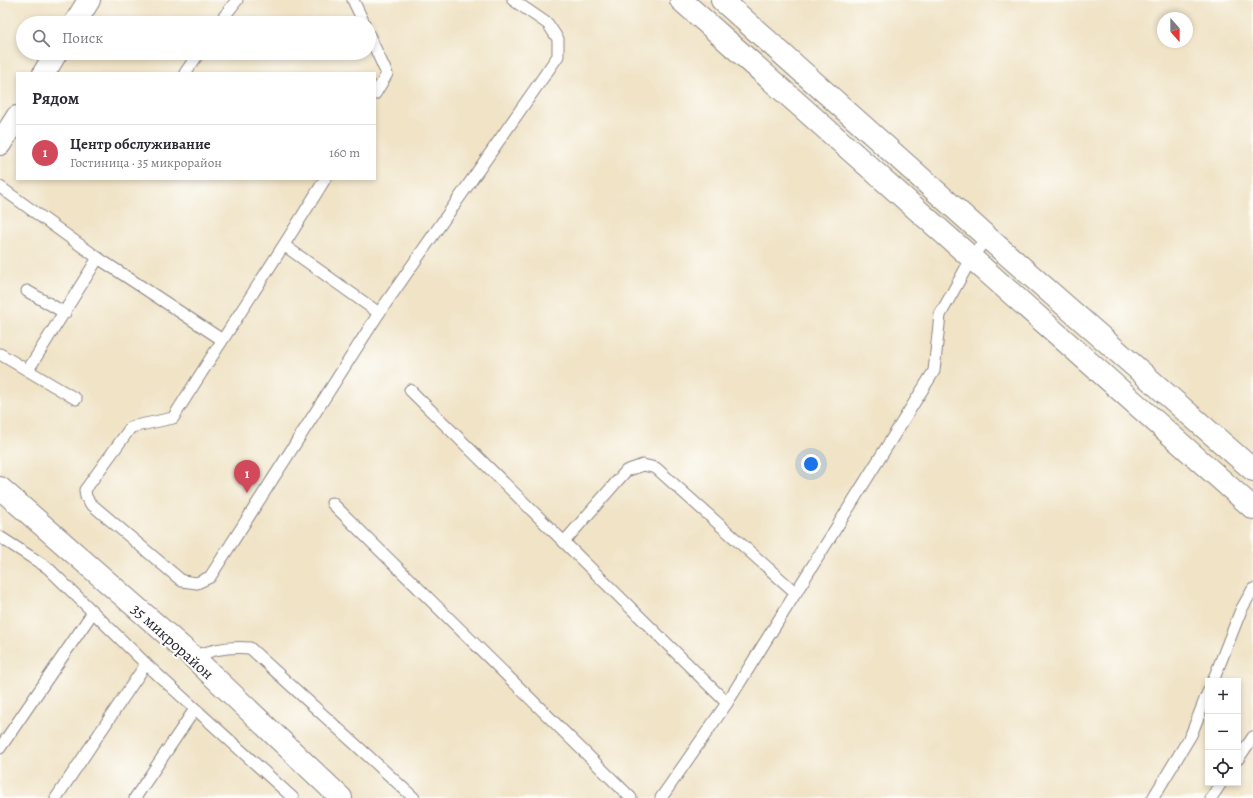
<!DOCTYPE html>
<html lang="ru">
<meta charset="utf-8">
<style>
:root{--surface:#fff;--page:#f7f7f7;--text:#2b2b33;--muted:#7c7c81;--line:#e1e1e2;--accent:#d1495b}
body{margin:0;font-family:Alegreya,serif;background:var(--page);color:var(--text)}
.controls{position:absolute;right:12px;bottom:12px;display:grid;overflow:hidden;border-radius:0px;box-shadow:0 2px 6px #0003}
.controls button{width:36px;height:36px;display:grid;place-items:center;padding:0;border:0;border-bottom:1px solid var(--line);background:var(--surface);color:var(--text);font:20px sans-serif}
.compass{position:absolute;left:1157px;top:12px;width:36px;height:36px;border-radius:50%;background:var(--surface);box-shadow:0 2px 6px #0003;rotate:159deg}
.you{position:absolute;left:811px;top:464px;width:14px;height:14px;margin:-10px;border:3px solid #fff;border-radius:50%;background:#1a73e8;box-shadow:0 0 0 6px #1a73e833}
.badge{display:grid;place-items:center;width:26px;height:26px;border-radius:50%;background:var(--accent);color:#fff;font-size:13px;font-weight:700}
.pin{position:absolute;translate:-50% -33px;filter:drop-shadow(0 1px 2px #0008)}
.pin::after{content:'';position:absolute;top:21px;width:14px;height:12px;background:inherit;clip-path:polygon(0 0,100% 0,50% 100%)}
.list{margin:0;padding:0;list-style:none}
h2{display:flex;justify-content:space-between;align-items:center;height:52px;margin:0;padding:0 16px;font-size:17px}
h2 small{font-size:13px;font-weight:400;color:var(--muted)}
.list li{display:grid;grid-template-columns:26px 1fr auto;gap:12px;align-items:center;box-sizing:border-box;height:56px;padding:0 16px;border-top:1px solid var(--line)}
.list b{display:block;font-size:15px;white-space:nowrap}
.list p{margin:0;font-size:13px;white-space:nowrap;color:var(--muted)}
.list em{font-size:13px;font-style:normal;color:var(--muted)}
.icon{flex:none;width:22px;height:22px;fill:none;stroke:currentColor;stroke-width:2;stroke-linecap:round;stroke-linejoin:round}
.map{position:relative;flex:none;width:1253px;height:798px;overflow:hidden}
.search{position:absolute;background:var(--surface);box-shadow:0 2px 6px #0003;left:16px;top:16px;width:360px;height:44px;display:flex;align-items:center;gap:10px;box-sizing:border-box;padding:0 14px;border-radius:22px;color:var(--muted);font-size:15px}
.panel{position:absolute;background:var(--surface);box-shadow:0 2px 6px #0003;left:16px;top:72px;width:360px;height:108px;border-radius:0px}
.map>svg:first-child{display:block}
.lines{fill:none;stroke-linecap:round;stroke-linejoin:round}
.lane-casing{stroke:#898280;stroke-width:13}
.street-casing{stroke:#898280;stroke-width:24}
.secondary-casing{stroke:#898280;stroke-width:24}
.lane{stroke:#fff;stroke-width:11}
.street{stroke:#fff;stroke-width:22}
.secondary{stroke:#fff;stroke-width:22}
.labels{text-anchor:middle;stroke-width:4;stroke-linejoin:round;paint-order:stroke}
.street-label{font-size:16px;fill:#22223b;stroke:#fdfcf7}
</style>
<div class="map">
<svg width="1253" height="798" viewBox="0 0 1253 798">
<rect width="100%" height="100%" fill="#fdfcf7"/>
<filter id="ink" filterUnits="userSpaceOnUse"><feTurbulence type="fractalNoise" baseFrequency=".025" numOctaves="2"/><feDisplacementMap in="SourceGraphic" scale="8" xChannelSelector="R" yChannelSelector="G"/><feConvolveMatrix kernelMatrix="1 2 1 2 8 2 1 2 1" color-interpolation-filters="sRGB"/></filter>
<filter id="wash" filterUnits="userSpaceOnUse"><feTurbulence type="fractalNoise" baseFrequency=".012" numOctaves="4" result="noise"/><feDisplacementMap in="SourceGraphic" scale="16" xChannelSelector="R" yChannelSelector="G"/><feGaussianBlur stdDeviation="0.9" result="paint"/><feColorMatrix in="noise" values="0 0 0 0 0 0 0 0 0 0 0 0 0 0 0 0 0 1.4 0 .05"/><feComposite in="paint" operator="in"/></filter>
<g filter="url(#wash)">
<rect width="100%" height="100%" fill="#f0e3c6"/>
</g>
<g filter="url(#ink)">
<g class="lines">
<defs>
<g id="lane">
<path d="M353,0L364,23"/>
<path d="M219,23L237,0"/>
<path d="M369,35L387,74L375,94"/>
<path d="M185,73L199,53"/>
<path d="M325,179C276,260 223,337 173,418L131,427L85,490L86,497L90,503L182,581L197,583L210,577L379,313L558,56V39L548,24L513,0"/>
<path d="M0,187L98,258L221,339"/>
<path d="M285,246L379,313"/>
<path d="M27,291L65,313"/>
<path d="M0,354L76,399"/>
<path d="M28,370L98,258"/>
<path d="M410,390L727,703"/>
<path d="M332,503L631,798"/>
<path d="M0,537L48,568L146,664L293,798"/>
<path d="M564,542L626,471L643,465L656,468L796,593"/>
<path d="M193,657C212,649 230,646 250,648L414,798"/>
<path d="M1213,681L1241,610L1253,589"/>
<path d="M0,748L93,612"/>
<path d="M1238,759L1253,737"/>
<path d="M56,798L146,664"/>
<path d="M135,798L195,709"/>
<path d="M661,798L727,703L934,371L940,315L971,259L987,237"/>
<path d="M1153,798L1191,735L1208,692"/>
<path d="M1211,798L1221,783"/>
</g>
<path id="street" d="M0,488L193,657L341,798"/>
<g id="secondary">
<path d="M681,0L1253,508"/>
<path d="M722,0L987,237L1253,470"/>
<path d="M75,23L89,0"/>
<path d="M44,73L56,53"/>
<path d="M0,144L17,117"/>
</g>
</defs>
<use href="#lane" class="lane-casing"/>
<use href="#street" class="street-casing"/>
<use href="#secondary" class="secondary-casing"/>
<use href="#lane" class="lane"/>
<use href="#street" class="street"/>
<use href="#secondary" class="secondary"/>
</g>
</g>
<g class="labels">
<g class="street-label">
<text transform="translate(173 641) rotate(42)" y="6">35 микрорайон</text>
</g>
</g>
</svg>
<div class="controls">
<button>+</button>
<button>−</button>
<button><svg class="icon" aria-label="locate" viewBox="0 0 24 24"><circle cx="12" cy="12" r="6"/><path d="M12 2v4M12 18v4M2 12h4M18 12h4"/></svg></button>
</div>
<svg class="compass" viewBox="-18 -18 36 36"><path d="M0-13l5 13h-10z" fill="#e53935"/><path d="M0 13l5-13h-10z" fill="#7c7c81"/></svg>
<div class="you"></div>
<div class="pin badge" style="left:247px;top:493px">1</div>
<div class="search"><svg class="icon" aria-label="search" viewBox="0 0 24 24"><circle cx="10" cy="10" r="6"/><path d="M15 15l6 6"/></svg>Поиск</div>
<section class="panel">
<h2>Рядом<small></small></h2>
<ul class="list">
<li><span class="badge">1</span><div><b>Центр обслуживание</b><p>Гостиница · 35 микрорайон</p></div><em>160 m</em></li>
</ul>
</section>
</div>
